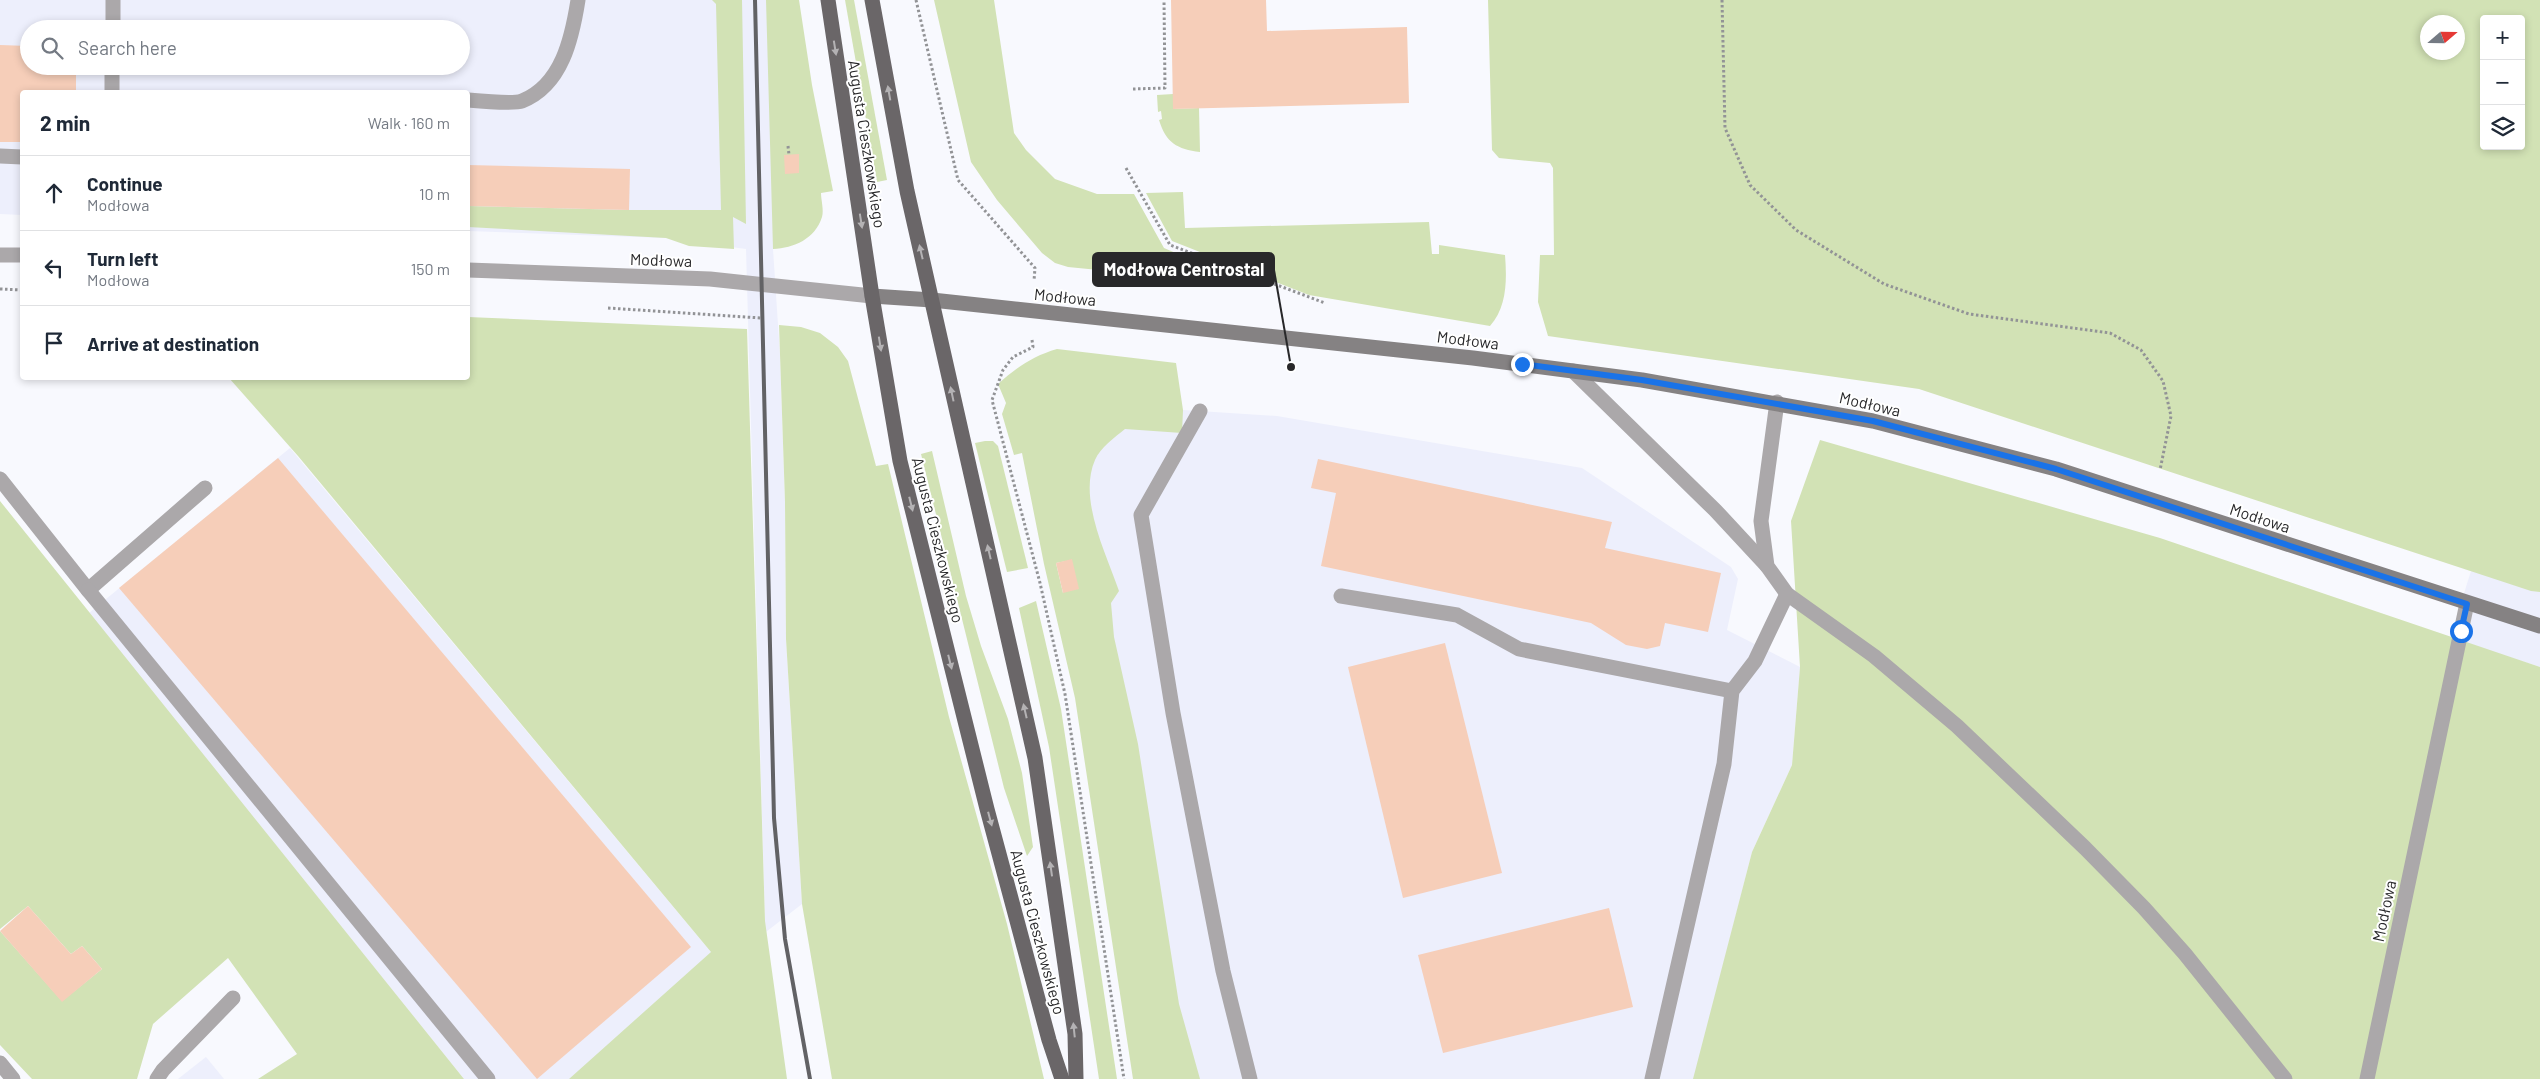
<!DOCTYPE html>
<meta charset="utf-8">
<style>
:root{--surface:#fff;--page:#f2f2f3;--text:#1f2937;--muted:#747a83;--line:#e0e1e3}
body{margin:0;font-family:Barlow,sans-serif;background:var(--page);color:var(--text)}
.controls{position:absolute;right:15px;top:15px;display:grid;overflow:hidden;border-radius:5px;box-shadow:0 2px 8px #0003}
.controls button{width:45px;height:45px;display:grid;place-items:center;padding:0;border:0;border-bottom:1px solid var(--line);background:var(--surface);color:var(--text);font:25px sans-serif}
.compass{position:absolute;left:2420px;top:15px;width:45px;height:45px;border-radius:50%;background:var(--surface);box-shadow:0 2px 8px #0003;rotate:70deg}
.stop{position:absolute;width:15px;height:15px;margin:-11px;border:4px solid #1a73e8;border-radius:50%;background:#fff}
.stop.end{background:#1a73e8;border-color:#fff;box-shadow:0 1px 5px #0008}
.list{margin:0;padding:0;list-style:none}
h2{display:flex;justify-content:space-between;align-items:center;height:65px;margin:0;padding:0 20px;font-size:21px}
h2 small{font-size:16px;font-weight:400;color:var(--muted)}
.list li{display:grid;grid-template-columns:32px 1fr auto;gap:15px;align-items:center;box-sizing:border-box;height:75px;padding:0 20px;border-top:1px solid var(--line)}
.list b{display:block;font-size:19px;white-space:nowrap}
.list p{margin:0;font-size:16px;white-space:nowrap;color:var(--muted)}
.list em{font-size:16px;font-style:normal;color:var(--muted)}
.icon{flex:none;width:28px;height:28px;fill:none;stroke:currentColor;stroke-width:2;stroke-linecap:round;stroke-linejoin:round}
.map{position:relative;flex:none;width:2540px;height:1079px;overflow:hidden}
.search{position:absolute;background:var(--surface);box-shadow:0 2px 8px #0003;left:20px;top:20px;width:450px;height:55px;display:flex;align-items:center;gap:12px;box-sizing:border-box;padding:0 18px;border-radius:28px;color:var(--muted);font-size:19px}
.panel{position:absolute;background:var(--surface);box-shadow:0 2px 8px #0003;left:20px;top:90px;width:450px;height:290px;border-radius:5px}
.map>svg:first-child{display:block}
.built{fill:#edeffc;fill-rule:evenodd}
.green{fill:#d2e2b5;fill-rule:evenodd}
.building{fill:#f6ceb9}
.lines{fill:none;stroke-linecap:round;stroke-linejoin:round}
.path{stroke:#929396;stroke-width:3;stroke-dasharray:2.5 2.5;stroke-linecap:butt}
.lane{stroke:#aba8aa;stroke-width:15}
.street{stroke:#aba8aa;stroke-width:15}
.secondary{stroke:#858283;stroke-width:15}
.primary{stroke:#6a6668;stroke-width:15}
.rail{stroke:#626265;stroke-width:4}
.oneway{fill:#b4b2b4}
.route{stroke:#1a73e8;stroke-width:6}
.labels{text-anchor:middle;stroke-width:4;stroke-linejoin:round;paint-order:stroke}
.street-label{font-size:16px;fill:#28282a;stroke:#fff}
.leader{fill:none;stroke:#28282a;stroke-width:2}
.callout-dot{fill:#28282a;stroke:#fff;stroke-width:2}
.callout{fill:#28282a;stroke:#28282a;stroke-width:2}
.callout-label{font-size:18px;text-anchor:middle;font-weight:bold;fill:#fff}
</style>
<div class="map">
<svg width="2540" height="1079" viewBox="0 0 2540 1079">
<rect width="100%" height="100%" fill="#f8f9fe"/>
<g class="built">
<path d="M0,0H777L773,249L780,355L785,502L786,639L802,904L577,1079H464L89,613L290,448L711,952L765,921L746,249L666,238L468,231V92H22V215L0,214ZM29,29H461V66H29Z"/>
<path d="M2540,351V667L2450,638Z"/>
<path d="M1091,404L1277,416L1582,468L1731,567L1738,579L1727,630L1800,667L1792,765L1752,852L1694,1079H1183L1085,538Z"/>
<path d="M206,1057L224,1079H178Z"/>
</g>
<g class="green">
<path d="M712,0H742L746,224L733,217L734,249L689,246L666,238L468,227V206L629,210H721L716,4Z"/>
<path d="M766,0H799L812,85L833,191L821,193C821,200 824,210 822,217C815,239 794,248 773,249Z"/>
<path d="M845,0H854L887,180L877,182Z"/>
<path d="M934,0H994L1014,133L1026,150L1055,179L1097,194H1134L1164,248L1251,285L1068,267L1055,263L1042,253L997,200L971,162Z"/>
<path d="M1488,0H2540V592L2531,591L1919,389L1548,336L1538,302L1540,255H1554L1553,168L1550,163L1499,158L1492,150ZM2484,19H2521V146H2484ZM2428,22H2458V52H2428Z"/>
<path d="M1173,94V109L1199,108L1200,152C1177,149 1166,143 1159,120L1162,119L1161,111L1158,112L1157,95Z"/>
<path d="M1183,192L1185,228L1429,222L1432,254H1439V245L1505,255C1507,280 1507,307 1490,326L1309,295L1172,241L1146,193Z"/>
<path d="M468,317L747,329L765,921L787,1079H569L711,952L298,456L229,378H468Z"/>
<path d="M779,325L801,327L820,333L838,347L848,361L876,466L888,464L949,717L1007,924L1044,1079H832L802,904L786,639L785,502Z"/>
<path d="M1057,349L1176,363L1183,410L1182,433L1125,429C1115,437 1100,448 1095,460C1078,499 1106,553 1119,591L1111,603L1114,637L1138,744L1179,1004L1200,1079H1133L1075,698L1044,564L1022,453L1014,455L1002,414L1006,403L998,384C1017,367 1033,356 1057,349ZM1072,560L1063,593L1056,563Z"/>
<path d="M1820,440L2160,538L2540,667V1079H1693L1752,852L1792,765L1800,667L1791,521Z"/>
<path d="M985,441H993L998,446L1028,568L1007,572L975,443Z"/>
<path d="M932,451L966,596L981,646L1008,719L1022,773L1033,847L1027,856L1004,788L921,454Z"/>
<path d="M0,501L464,1079H258L297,1054L228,958L153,1024L137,1079H32L0,1045V931L62,1001L102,969L82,946L71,954L28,906L0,929Z"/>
<path d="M1036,601L1061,709L1117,1079H1099L1049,747L1019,608Z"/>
</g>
<g class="building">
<path d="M1171,0H1266L1267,31L1407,27L1409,103L1173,109Z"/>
<path d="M0,45L29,46V66H76V92H22V142H0Z"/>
<path d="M799,154V173L785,174L784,155Z"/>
<path d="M468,165L630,169L629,210L468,206Z"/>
<path d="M278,458L691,947L537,1079L119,588Z"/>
<path d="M1318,459L1612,522L1605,548L1721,573L1708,632L1665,623L1660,646L1647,649L1626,645L1591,623L1321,566L1336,493L1311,488Z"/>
<path d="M1072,559L1079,589L1063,593L1056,563Z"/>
<path d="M1445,643L1502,873L1403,898L1348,667Z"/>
<path d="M28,906L71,954L82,946L102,969L62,1002L0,931Z"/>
<path d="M1609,908L1633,1007L1443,1053L1418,955Z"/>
</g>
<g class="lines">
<g class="path">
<path d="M916,0L958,180L1035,268L1034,281"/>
<path d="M1722,0L1725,128L1750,185L1796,230L1884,284L1969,314L2110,333L2141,350L2163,381L2171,416L2160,470"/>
<path d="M1133,89L1165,88L1164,0"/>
<path d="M788,146L789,155"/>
<path d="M1126,168L1170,245L1325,303"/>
<path d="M0,289L22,290"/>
<path d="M608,308L761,318"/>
<path d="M1032,340L1033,347L1013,357L1003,370L992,400L1040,583L1065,694L1124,1079"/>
</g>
<g class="lane">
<path d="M113,29V0"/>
<path d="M112,92V66"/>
<path d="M468,100C479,101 514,104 522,101C562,85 572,38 578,0"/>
<path d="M0,156L22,157"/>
<path d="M1573,371L1715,510L1767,566"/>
<path d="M1777,402L1761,521L1767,566L1787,594L1874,656L1957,726L2085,848L2144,908L2185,954L2285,1079"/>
<path d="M1200,411L1141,515L1173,713L1223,971L1250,1079"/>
<path d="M0,479L88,590L205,488"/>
<path d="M88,590L488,1079"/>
<path d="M1341,596L1457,615L1519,649L1732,691"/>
<path d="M0,1063L13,1079"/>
<path d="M157,1079L163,1070L233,998"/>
<path d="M1652,1079L1724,764L1732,691L1755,661L1787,594"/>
<path d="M2367,1079L2467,603"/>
</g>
<g class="street">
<path d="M0,255H22"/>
<path d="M468,270L710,279L872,296"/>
</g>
<path class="secondary" d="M872,296L932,300L1473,358L1642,380L1873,421L2056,469L2540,626"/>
<g class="primary">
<path d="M828,0L872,296L900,461L987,809L1049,1040L1062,1079"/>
<path d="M872,0L907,191L1035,758L1075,1034L1076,1079"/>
</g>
<path class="rail" d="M755,0L774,818L785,939L810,1079"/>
</g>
<defs><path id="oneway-solid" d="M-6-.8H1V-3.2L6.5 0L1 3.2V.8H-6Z" transform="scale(1.25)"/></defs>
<g class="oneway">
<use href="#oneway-solid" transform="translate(835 48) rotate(81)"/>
<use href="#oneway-solid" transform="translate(889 93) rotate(-100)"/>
<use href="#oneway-solid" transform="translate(861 221) rotate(81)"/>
<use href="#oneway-solid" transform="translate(921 252) rotate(-103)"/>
<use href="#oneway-solid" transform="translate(880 344) rotate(81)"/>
<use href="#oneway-solid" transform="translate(952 394) rotate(-102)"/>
<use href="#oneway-solid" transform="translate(911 504) rotate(76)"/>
<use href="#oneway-solid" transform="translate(989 552) rotate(-103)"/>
<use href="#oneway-solid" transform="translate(950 662) rotate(76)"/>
<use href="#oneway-solid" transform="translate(1025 711) rotate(-103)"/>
<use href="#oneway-solid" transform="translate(990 819) rotate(75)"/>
<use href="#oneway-solid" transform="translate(1051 869) rotate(-98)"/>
<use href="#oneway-solid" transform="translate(1074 1030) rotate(-96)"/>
</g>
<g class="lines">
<path class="route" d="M1522,364L1642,380L1873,421L2056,469L2467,604L2461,631"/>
</g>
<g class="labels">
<g class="street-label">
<text transform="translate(867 144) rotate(81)" y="6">Augusta Cieszkowskiego</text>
<text transform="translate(661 260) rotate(2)" y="6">Modłowa</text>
<text transform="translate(1065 297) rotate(6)" y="6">Modłowa</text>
<text transform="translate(1468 340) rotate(7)" y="6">Modłowa</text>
<text transform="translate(1870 404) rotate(13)" y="6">Modłowa</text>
<text transform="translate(2260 518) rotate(18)" y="6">Modłowa</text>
<text transform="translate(938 540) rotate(76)" y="6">Augusta Cieszkowskiego</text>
<text transform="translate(2384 911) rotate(-78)" y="6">Modłowa</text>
<text transform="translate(1038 932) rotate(75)" y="6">Augusta Cieszkowskiego</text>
</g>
</g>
<path class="leader" d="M1291 367L1274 270"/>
<circle class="callout-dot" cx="1291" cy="367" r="5"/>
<rect class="callout" x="1093" y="253" width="181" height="33" rx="5"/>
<g class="callout-label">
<text x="1184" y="276">Modłowa Centrostal</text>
</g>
</svg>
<div class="controls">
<button>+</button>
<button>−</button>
<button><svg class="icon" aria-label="layers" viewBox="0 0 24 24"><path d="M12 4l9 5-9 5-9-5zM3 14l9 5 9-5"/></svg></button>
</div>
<svg class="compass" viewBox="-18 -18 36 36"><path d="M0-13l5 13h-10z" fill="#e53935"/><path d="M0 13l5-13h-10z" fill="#747a83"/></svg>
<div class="stop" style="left:2461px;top:631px"></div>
<div class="stop end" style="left:1522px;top:364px"></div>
<div class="search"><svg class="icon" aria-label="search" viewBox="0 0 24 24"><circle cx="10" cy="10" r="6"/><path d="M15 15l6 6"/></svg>Search here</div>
<section class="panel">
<h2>2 min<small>Walk · 160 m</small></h2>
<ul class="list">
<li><svg class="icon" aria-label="ahead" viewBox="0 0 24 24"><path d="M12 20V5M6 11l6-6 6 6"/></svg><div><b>Continue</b><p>Modłowa</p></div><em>10 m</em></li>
<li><svg class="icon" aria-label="left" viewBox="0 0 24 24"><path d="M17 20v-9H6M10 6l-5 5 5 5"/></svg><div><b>Turn left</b><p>Modłowa</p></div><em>150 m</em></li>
<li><svg class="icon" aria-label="arrive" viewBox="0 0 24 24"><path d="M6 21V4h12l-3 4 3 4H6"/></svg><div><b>Arrive at destination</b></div></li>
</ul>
</section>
</div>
